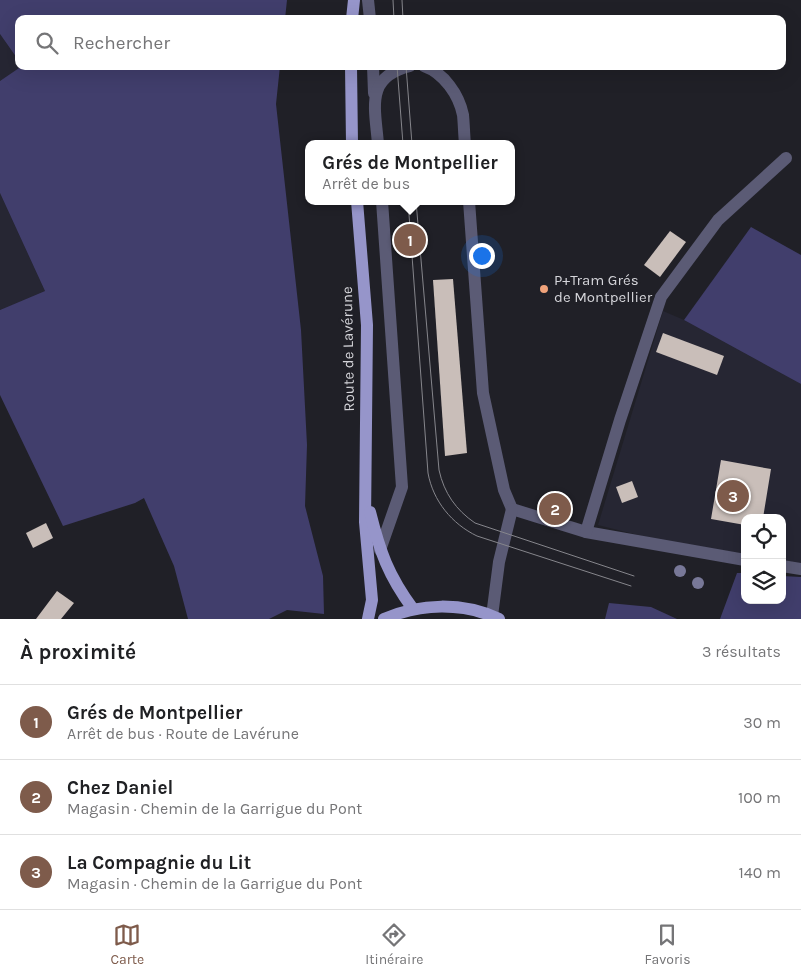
<!DOCTYPE html>
<html lang="fr">
<meta charset="utf-8">
<style>
:root{--surface:#fff;--page:#f2f2f2;--text:#202124;--muted:#757577;--line:#e0e0e0;--accent:#7e5b4b}
body{margin:0;font-family:Karla,sans-serif;background:var(--page);color:var(--text)}
.controls{position:absolute;right:15px;bottom:15px;display:grid;overflow:hidden;border-radius:10px;box-shadow:0 5px 20px #0002}
.controls button{width:45px;height:45px;display:grid;place-items:center;padding:0;border:0;border-bottom:1px solid var(--line);background:var(--surface);color:var(--text);font:25px sans-serif}
.you{position:absolute;left:481px;top:255px;width:18px;height:18px;margin:-12px;border:4px solid #fff;border-radius:50%;background:#1a73e8;box-shadow:0 0 0 8px #1a73e833}
.badge{display:grid;place-items:center;width:32px;height:32px;border-radius:50%;background:var(--accent);color:#fff;font-size:16px;font-weight:700}
.pin{position:absolute;translate:-50% -50%;border:2px solid #fff;box-shadow:0 1px 5px #0006}
.popup{position:absolute;left:305px;top:140px;width:210px;height:65px;box-sizing:border-box;display:grid;place-content:center;border-radius:10px;background:var(--surface);filter:drop-shadow(0 1px 4px #0005);font-size:16px;white-space:nowrap;color:var(--muted)}
.popup b{font-size:19px;color:var(--text)}
.popup::after{content:'';position:absolute;left:50%;top:100%;margin-left:-10px;border:10px solid transparent;border-top-color:var(--surface)}
.list{margin:0;padding:0;list-style:none}
h2{display:flex;justify-content:space-between;align-items:center;height:65px;margin:0;padding:0 20px;font-size:21px}
h2 small{font-size:16px;font-weight:400;color:var(--muted)}
.list li{display:grid;grid-template-columns:32px 1fr auto;gap:15px;align-items:center;box-sizing:border-box;height:75px;padding:0 20px;border-top:1px solid var(--line)}
.list b{display:block;font-size:19px;white-space:nowrap}
.list p{margin:0;font-size:16px;white-space:nowrap;color:var(--muted)}
.list em{font-size:16px;font-style:normal;color:var(--muted)}
.icon{flex:none;width:28px;height:28px;fill:none;stroke:currentColor;stroke-width:2;stroke-linecap:round;stroke-linejoin:round}
.map{position:relative;flex:none;width:801px;height:619px;overflow:hidden}
.search{position:absolute;background:var(--surface);box-shadow:0 5px 20px #0002;left:15px;right:15px;top:15px;height:55px;display:flex;align-items:center;gap:12px;box-sizing:border-box;padding:0 18px;border-radius:10px;color:var(--muted);font-size:19px}
.sheet{height:290px;background:var(--surface)}
nav{display:flex;justify-content:space-around;align-items:center;box-sizing:border-box;height:70px;border-top:1px solid var(--line);background:var(--surface);font-size:14px;color:var(--muted)}
nav a{display:grid;justify-items:center;gap:2px}
nav .on{color:var(--accent)}
.map>svg:first-child{display:block}
.built{fill:#262633}
.green{fill:#413e6c}
.building{fill:#c9beb9}
.lines{fill:none;stroke-linecap:round;stroke-linejoin:round}
.minor{stroke:#5b5b75;stroke-width:12}
.major{stroke:#9695ca;stroke-width:12}
.tram{stroke:#86868c;stroke-width:1}
.tree{fill:#787898}
.poi-dot{fill:#f0a27a;stroke:#202027;stroke-width:2}
.labels{text-anchor:middle;stroke-width:5;stroke-linejoin:round;paint-order:stroke}
.poi-label{font-size:15px;fill:#d5d5da;stroke:#202027;text-anchor:start}
.street-label{font-size:15px;fill:#d5d5da;stroke:#202027}
</style>
<div class="map">
<svg width="801" height="619" viewBox="0 0 801 619">
<rect width="100%" height="100%" fill="#202027"/>
<g class="built">
<path d="M0,34L19,61V66L23,67L0,81Z"/>
<path d="M0,193L45,291L0,310Z"/>
<path d="M663,311L684,320L801,384V564L782,560V518H745V554L650,538L598,525Z"/>
</g>
<g class="green">
<path d="M0,0H287L285,19H19V61L0,34Z"/>
<path d="M22,66H280L276,104L301,330L307,445L305,506L323,576L324,614L287,610L269,619H188L174,566L144,498L135,503L63,526L0,395V310L45,291L0,193V81Z"/>
<path d="M751,227L801,255V384L684,320Z"/>
<path d="M737,573H745V600H782V576L801,577V619H720Z"/>
<path d="M609,603L651,607L677,619H605Z"/>
</g>
<g class="building">
<path d="M670,231L686,242L660,277L644,265Z"/>
<path d="M453,279L467,453L445,456L433,280Z"/>
<path d="M663,333L724,356L717,375L656,352Z"/>
<path d="M721,460L771,469L763,518H745V525L711,519Z"/>
<path d="M632,481L638,497L622,503L616,487Z"/>
<path d="M544,499L571,507L568,518L541,510Z"/>
<path d="M46,523L53,538L33,548L26,533Z"/>
<path d="M57,591L74,603L61,619H36Z"/>
</g>
<g class="lines">
<g class="minor">
<path d="M368,0L370,19"/>
<path d="M373,66L374,93"/>
<path d="M424,66C444,73 459,95 463,115C464,125 464,134 465,144"/>
<path d="M378,144C375,107 365,77 410,66"/>
<path d="M469,201L483,393L504,490L512,509"/>
<path d="M512,509L586,532L745,560"/>
<path d="M586,532L620,420L661,297L718,220L786,158"/>
<path d="M380,550L402,487L382,201"/>
<path d="M782,566L801,569"/>
<path d="M492,616L499,562L512,509"/>
</g>
<g class="major">
<path d="M352,19L354,0"/>
<path d="M351,66L352,144"/>
<path d="M357,201L367,325L365,522L372,600L368,619"/>
<path d="M370,512C380,552 388,575 413,609"/>
<path d="M384,619C420,603 463,602 499,619"/>
</g>
<g class="tram">
<path d="M393,0L394,19"/>
<path d="M402,0L403,19"/>
<path d="M397,66L403,144"/>
<path d="M406,66L412,144"/>
<path d="M408,201L428,473C433,501 452,524 477,536L631,586"/>
<path d="M416,201L439,470C444,493 456,510 475,523L634,576"/>
</g>
</g>
<g class="tree">
<circle cx="680" cy="571" r="6"/>
<circle cx="698" cy="583" r="6"/>
</g>
<circle class="poi-dot" cx="544" cy="289" r="5"/>
<g class="labels">
<g class="poi-label">
<text x="554" y="285">P+Tram Grés<tspan x="554" dy="17">de Montpellier</tspan></text>
</g>
<g class="street-label">
<text transform="translate(348 349) rotate(-91)" y="5">Route de Lavérune</text>
</g>
</g>
</svg>
<div class="controls">
<button><svg class="icon" aria-label="locate" viewBox="0 0 24 24"><circle cx="12" cy="12" r="6"/><path d="M12 2v4M12 18v4M2 12h4M18 12h4"/></svg></button>
<button><svg class="icon" aria-label="layers" viewBox="0 0 24 24"><path d="M12 4l9 5-9 5-9-5zM3 14l9 5 9-5"/></svg></button>
</div>
<div class="you"></div>
<div class="pin badge" style="left:410px;top:240px">1</div>
<div class="popup"><b>Grés de Montpellier</b>Arrêt de bus</div>
<div class="pin badge" style="left:555px;top:509px">2</div>
<div class="pin badge" style="left:733px;top:496px">3</div>
<div class="search"><svg class="icon" aria-label="search" viewBox="0 0 24 24"><circle cx="10" cy="10" r="6"/><path d="M15 15l6 6"/></svg>Rechercher</div>
</div>
<section class="sheet">
<h2>À proximité<small>3 résultats</small></h2>
<ul class="list">
<li><span class="badge">1</span><div><b>Grés de Montpellier</b><p>Arrêt de bus · Route de Lavérune</p></div><em>30 m</em></li>
<li><span class="badge">2</span><div><b>Chez Daniel</b><p>Magasin · Chemin de la Garrigue du Pont</p></div><em>100 m</em></li>
<li><span class="badge">3</span><div><b>La Compagnie du Lit</b><p>Magasin · Chemin de la Garrigue du Pont</p></div><em>140 m</em></li>
</ul>
</section>
<nav>
<a class="on"><svg class="icon" aria-label="map" viewBox="0 0 24 24"><path d="M3 6l6-2 6 2 6-2v14l-6 2-6-2-6 2zM9 4v14M15 6v14"/></svg>Carte</a>
<a><svg class="icon" aria-label="directions" viewBox="0 0 24 24"><path d="M12 3l9 9-9 9-9-9zM9 14v-3h6M13 9l2 2-2 2"/></svg>Itinéraire</a>
<a><svg class="icon" aria-label="saved" viewBox="0 0 24 24"><path d="M7 4h10v16l-5-4-5 4z"/></svg>Favoris</a>
</nav>
